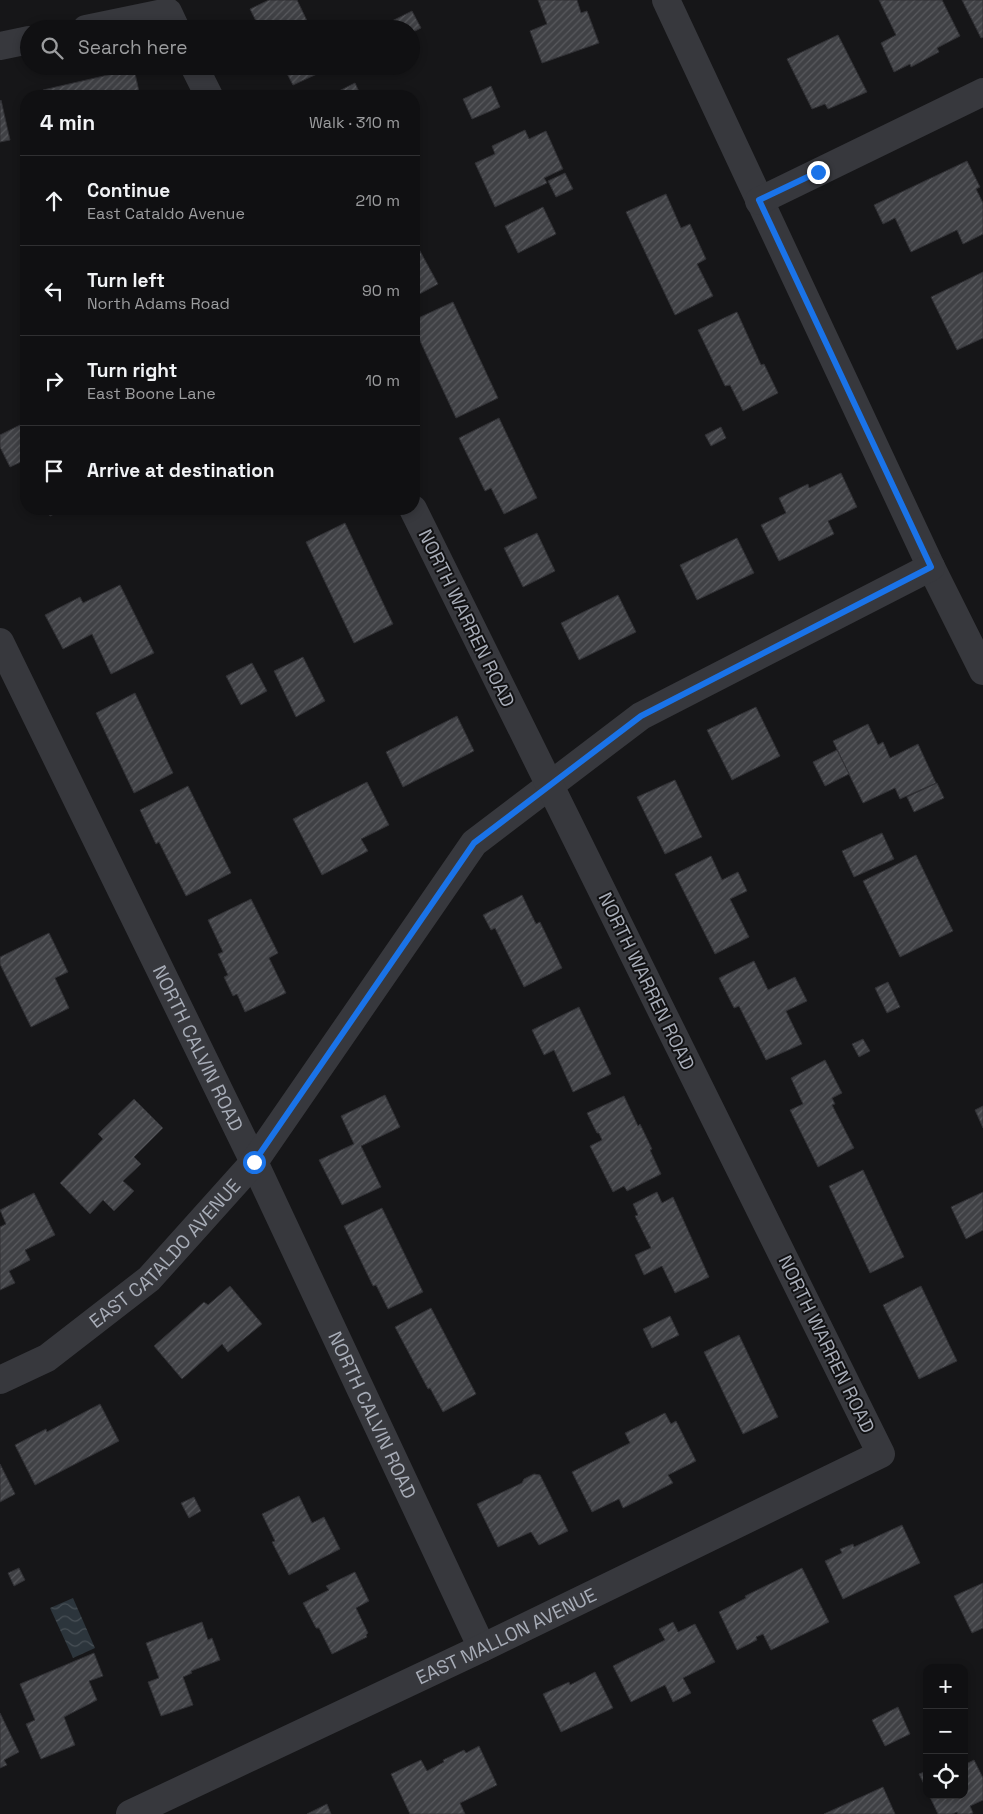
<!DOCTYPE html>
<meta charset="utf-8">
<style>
:root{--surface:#101012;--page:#1e1e20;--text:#f1f3f6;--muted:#9c9d9f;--line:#303032}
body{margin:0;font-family:"Space Grotesk",sans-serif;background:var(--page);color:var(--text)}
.controls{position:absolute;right:15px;bottom:15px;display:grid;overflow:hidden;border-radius:10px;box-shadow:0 2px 8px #0003}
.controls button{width:45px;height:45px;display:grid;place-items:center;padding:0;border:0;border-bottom:1px solid var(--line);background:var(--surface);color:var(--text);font:25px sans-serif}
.stop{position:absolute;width:15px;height:15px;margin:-11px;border:4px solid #1a73e8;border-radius:50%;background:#fff}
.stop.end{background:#1a73e8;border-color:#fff;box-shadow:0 1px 5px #0008}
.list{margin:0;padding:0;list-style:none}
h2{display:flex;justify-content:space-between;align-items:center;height:65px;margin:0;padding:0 20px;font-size:21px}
h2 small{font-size:16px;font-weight:400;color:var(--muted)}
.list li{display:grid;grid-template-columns:32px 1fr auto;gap:15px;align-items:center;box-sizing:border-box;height:90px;padding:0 20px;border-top:1px solid var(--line)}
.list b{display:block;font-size:19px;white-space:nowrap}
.list p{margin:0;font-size:16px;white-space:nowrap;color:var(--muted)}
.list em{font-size:16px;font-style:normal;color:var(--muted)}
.icon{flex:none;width:28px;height:28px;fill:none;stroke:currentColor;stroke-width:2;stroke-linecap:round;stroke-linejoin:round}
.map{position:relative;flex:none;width:983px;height:1814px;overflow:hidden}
.search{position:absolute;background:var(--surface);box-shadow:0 2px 8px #0003;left:20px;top:20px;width:400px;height:55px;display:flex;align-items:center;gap:12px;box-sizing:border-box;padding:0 18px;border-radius:28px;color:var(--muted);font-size:19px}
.panel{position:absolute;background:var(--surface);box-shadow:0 2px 8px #0003;left:20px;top:90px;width:400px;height:425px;border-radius:20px}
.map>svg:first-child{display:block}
.water{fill:url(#water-waves)}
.building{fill:url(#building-hatch);stroke:#303034}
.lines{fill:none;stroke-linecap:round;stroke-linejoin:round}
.minor{stroke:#37383d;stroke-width:28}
.route{stroke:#1a73e8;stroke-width:6}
.labels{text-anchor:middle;stroke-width:4;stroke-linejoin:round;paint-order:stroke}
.street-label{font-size:19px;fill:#a8adb8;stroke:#111113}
</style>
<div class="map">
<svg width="983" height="1814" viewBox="0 0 983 1814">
<defs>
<pattern id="water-waves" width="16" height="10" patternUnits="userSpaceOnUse" patternTransform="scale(1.25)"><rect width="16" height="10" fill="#2c353c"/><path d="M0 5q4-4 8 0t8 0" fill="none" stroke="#485056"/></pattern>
<pattern id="building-hatch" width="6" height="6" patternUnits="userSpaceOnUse" patternTransform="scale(1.25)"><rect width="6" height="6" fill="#404145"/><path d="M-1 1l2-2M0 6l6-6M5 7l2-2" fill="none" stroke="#595a5e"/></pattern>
</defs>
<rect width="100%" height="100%" fill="#161618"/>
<path class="water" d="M73,1598L95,1648L73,1658L50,1608Z"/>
<g class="building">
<path d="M269,0H297L311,29H260L250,9Z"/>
<path d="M538,0H577L581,13L587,11L599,43L542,63L530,31L547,24Z"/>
<path d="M879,0H942L960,36L937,48L939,52L911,67L910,64L894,72L881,43L896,35Z"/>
<path d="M962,0H983V37L981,38Z"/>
<path d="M412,11L421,28L411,33V29H396L392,21Z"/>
<path d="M838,35L867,92L828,109L825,104L812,109L787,59Z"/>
<path d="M283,66H329L330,68L293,85Z"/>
<path d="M134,69L140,96H45L43,90Z"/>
<path d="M355,83L361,96H329Z"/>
<path d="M491,86L500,107L472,119L463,99Z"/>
<path d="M1,100L10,140L0,142V101Z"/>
<path d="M525,130L529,139L546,131L563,169L544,178L547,183L495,207L475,163L495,154L492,146Z"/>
<path d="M967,161L980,187L976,189L983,203V234L963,244L957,230L911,252L895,218L883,224L874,205Z"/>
<path d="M565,173L573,189L556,197L548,181Z"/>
<path d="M666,194L681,228L690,224L706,259L697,264L713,296L675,315L626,212Z"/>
<path d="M543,207L556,234L518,253L505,226Z"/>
<path d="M414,240L438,284L414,297Z"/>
<path d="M983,272V338L957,350L931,297Z"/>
<path d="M453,302L498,398L456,418L414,328V320Z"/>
<path d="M737,312L761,365L764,364L778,393L743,411L730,385L725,386L698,330Z"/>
<path d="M499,418L537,498L504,514L491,488L485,491L459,438Z"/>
<path d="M26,422V468L23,461L10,467L0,447V435Z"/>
<path d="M721,427L726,438L711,446L705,435Z"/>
<path d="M841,473L857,507L828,521L834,534L779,561L761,525L786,513L779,498L808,484L809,488Z"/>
<path d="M47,509H64L50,516Z"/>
<path d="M345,523L393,624L354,643L306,542Z"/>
<path d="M537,533L555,571L523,587L504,548Z"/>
<path d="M737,538L754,573L697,600L680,565Z"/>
<path d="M120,585L154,653L111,674L92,634L63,649L45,615L80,597L83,603Z"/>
<path d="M618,595L636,632L579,660L561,623Z"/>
<path d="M303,657L325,701L296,717L274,671Z"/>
<path d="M252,663L267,691L241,705L226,676Z"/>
<path d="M135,693L173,773L134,793L96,713Z"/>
<path d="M756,707L780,756L732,780L707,730Z"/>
<path d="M457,716L474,751L403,787L386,752Z"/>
<path d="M868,724L878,745L883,742L890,758L918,744L936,783L900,799L895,788L863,803L833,741Z"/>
<path d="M837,750L849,774L825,786L813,762Z"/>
<path d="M675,780L702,837L665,854L637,797Z"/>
<path d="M367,782L389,825L361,839L368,851L322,875L293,819Z"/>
<path d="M937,783L944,798L914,812L907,797Z"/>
<path d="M188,786L231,873L186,896L159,842L156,844L140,810Z"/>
<path d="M882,833L894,859L854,877L842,851Z"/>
<path d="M916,855L953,931L900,957L863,881Z"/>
<path d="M711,856L722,880L738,872L747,891L730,899L749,937L715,954L675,874Z"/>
<path d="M522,895L536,924L540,922L562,968L524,987L495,928L491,930L483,915Z"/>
<path d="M251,899L278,953L269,958L286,993L245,1012L237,994L233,996L224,977L228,975L218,954L223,952L208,920Z"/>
<path d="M49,933L68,972L55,978L69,1008L31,1027L0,964V957Z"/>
<path d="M754,961L768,990L795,977L807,1001L786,1011L802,1044L766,1060L739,1006L734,1008L719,978Z"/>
<path d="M888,982L900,1007L887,1013L875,988Z"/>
<path d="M579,1007L611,1074L573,1092L554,1050L544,1055L532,1030Z"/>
<path d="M863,1039L870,1051L859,1057L852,1044Z"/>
<path d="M825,1060L842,1093L832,1098L835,1104L832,1105L854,1148L818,1167L790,1110L803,1104L791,1078Z"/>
<path d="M385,1095L400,1127L361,1146L381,1187L342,1205L319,1160L354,1144L341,1116Z"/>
<path d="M624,1096L638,1126L640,1124L652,1149L650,1150L661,1174L627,1191L624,1186L613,1192L590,1146L602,1140L599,1133H597L587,1113Z"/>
<path d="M134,1099L163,1128L134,1157L141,1164L123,1181L134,1191L114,1211L103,1200L90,1214L60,1183L103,1139L98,1134Z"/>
<path d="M983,1106V1128L975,1110Z"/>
<path d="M863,1170L904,1257L870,1273L829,1186Z"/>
<path d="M657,1192L662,1203L673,1197L709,1277L675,1293L662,1266L644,1275L635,1255L651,1248L635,1216L638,1215L633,1204Z"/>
<path d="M983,1192V1230L966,1239L951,1207Z"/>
<path d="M34,1193L55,1235L25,1250L30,1260L9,1271L15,1283L0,1290V1227L6,1224L0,1210Z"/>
<path d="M382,1208L423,1292L388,1309L376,1285L373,1286L344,1226Z"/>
<path d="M230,1286L262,1324L228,1352L222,1344L182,1379L154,1346L204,1302L208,1305Z"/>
<path d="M921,1286L957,1361L919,1379L883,1305Z"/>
<path d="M431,1308L476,1394L443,1412L430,1388L428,1389L395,1327Z"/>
<path d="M670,1316L679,1335L652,1348L643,1329Z"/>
<path d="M739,1335L778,1417L743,1434L704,1352Z"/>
<path d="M100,1404L119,1441L35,1485L15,1445L46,1429L47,1432Z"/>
<path d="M665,1413L671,1424L676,1421L696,1461L668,1475L673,1483L623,1508L619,1499L592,1512L572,1472L630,1443L625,1433Z"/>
<path d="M0,1464L15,1494L0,1502Z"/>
<path d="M534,1474L540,1475L568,1531L539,1545L531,1532L498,1547L477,1504L522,1483L524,1479Z"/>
<path d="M299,1496L312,1523L324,1517L340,1549L289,1575L272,1542L275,1541L262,1514Z"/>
<path d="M194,1497L201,1511L189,1518L181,1503Z"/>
<path d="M902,1525L920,1563L843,1599L825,1561L842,1553L840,1549L853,1544L854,1547Z"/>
<path d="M19,1568L25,1580L14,1586L8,1573Z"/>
<path d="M802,1568L829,1622L771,1650L763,1634L756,1637L757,1640L737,1650L719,1612L746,1598L745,1596Z"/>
<path d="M355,1572L369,1601L356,1608L368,1633L366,1635L367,1637L332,1654L319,1628H316L303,1603L329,1590L326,1586Z"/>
<path d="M983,1583V1628L972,1633L954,1596Z"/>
<path d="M202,1622L208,1640L212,1638L220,1660L191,1671L192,1673L183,1677L193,1705L161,1716L148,1682L159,1678L146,1643Z"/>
<path d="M673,1622L678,1632L695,1624L715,1662L683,1678L691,1693L673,1702L665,1685L631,1702L613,1666L665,1640L659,1629Z"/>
<path d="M94,1653L103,1676L89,1681L97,1700L64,1717L75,1745L41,1759L26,1724L35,1720L20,1684Z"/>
<path d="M595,1672L613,1708L561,1732L543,1694L569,1682L570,1685Z"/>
<path d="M898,1707L910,1734L885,1746L872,1720Z"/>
<path d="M0,1713L19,1752L4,1760L7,1765L0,1768Z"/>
<path d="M479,1746L497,1785L460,1803L465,1814H410L391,1774L421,1760L427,1771L444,1762L443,1760L464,1750L466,1753Z"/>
<path d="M974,1760L983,1778V1800L970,1806L973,1813L970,1814H958L957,1812L952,1814H938L929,1795H964V1765Z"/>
<path d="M927,1771V1790L919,1774Z"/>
<path d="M883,1787L895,1814H824Z"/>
<path d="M327,1804L331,1814H307Z"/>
</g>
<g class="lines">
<g class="minor">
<path d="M666,0L931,567L983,671"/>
<path d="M86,29L168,12L176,29"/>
<path d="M0,46L29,40"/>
<path d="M194,66L209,96"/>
<path d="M759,201L983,92"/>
<path id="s1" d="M0,642L254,1162L482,1648"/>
<path id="s2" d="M0,1380L47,1358L149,1279L254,1162L474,843L641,716L931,567"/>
<path id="s3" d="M130,1814L482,1648L881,1454L413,509"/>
</g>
</g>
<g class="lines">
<path class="route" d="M254,1162L474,843L641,716L931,567L759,200L818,172"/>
</g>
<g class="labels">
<g class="street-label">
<text transform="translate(467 618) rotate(64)" y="7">NORTH WARREN ROAD</text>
<text transform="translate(647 981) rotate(64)" y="7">NORTH WARREN ROAD</text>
<text dy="7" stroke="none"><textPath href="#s1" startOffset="452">NORTH CALVIN ROAD</textPath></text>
<text dy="7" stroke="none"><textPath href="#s2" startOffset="210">EAST CATALDO AVENUE</textPath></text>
<text transform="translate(827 1344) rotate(64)" y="7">NORTH WARREN ROAD</text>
<text dy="7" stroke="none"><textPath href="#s1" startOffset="858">NORTH CALVIN ROAD</textPath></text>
<text dy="7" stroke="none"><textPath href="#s3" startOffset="416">EAST MALLON AVENUE</textPath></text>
</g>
</g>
</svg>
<div class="controls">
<button>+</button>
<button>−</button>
<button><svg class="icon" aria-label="locate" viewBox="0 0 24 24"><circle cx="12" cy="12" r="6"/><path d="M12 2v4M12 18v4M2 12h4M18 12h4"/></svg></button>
</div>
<div class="stop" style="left:254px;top:1162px"></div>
<div class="stop end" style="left:818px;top:172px"></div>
<div class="search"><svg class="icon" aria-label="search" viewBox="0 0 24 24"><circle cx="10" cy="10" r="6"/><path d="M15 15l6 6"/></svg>Search here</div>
<section class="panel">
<h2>4 min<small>Walk · 310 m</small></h2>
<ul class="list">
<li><svg class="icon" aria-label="ahead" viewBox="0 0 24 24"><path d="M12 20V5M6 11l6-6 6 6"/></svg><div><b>Continue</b><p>East Cataldo Avenue</p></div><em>210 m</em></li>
<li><svg class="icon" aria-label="left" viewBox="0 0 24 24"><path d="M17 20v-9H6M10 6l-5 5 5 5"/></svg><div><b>Turn left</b><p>North Adams Road</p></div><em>90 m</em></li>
<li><svg class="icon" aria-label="right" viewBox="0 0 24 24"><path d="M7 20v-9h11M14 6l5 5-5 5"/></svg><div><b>Turn right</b><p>East Boone Lane</p></div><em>10 m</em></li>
<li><svg class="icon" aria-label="arrive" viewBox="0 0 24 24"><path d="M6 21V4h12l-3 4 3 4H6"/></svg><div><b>Arrive at destination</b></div></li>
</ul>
</section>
</div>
